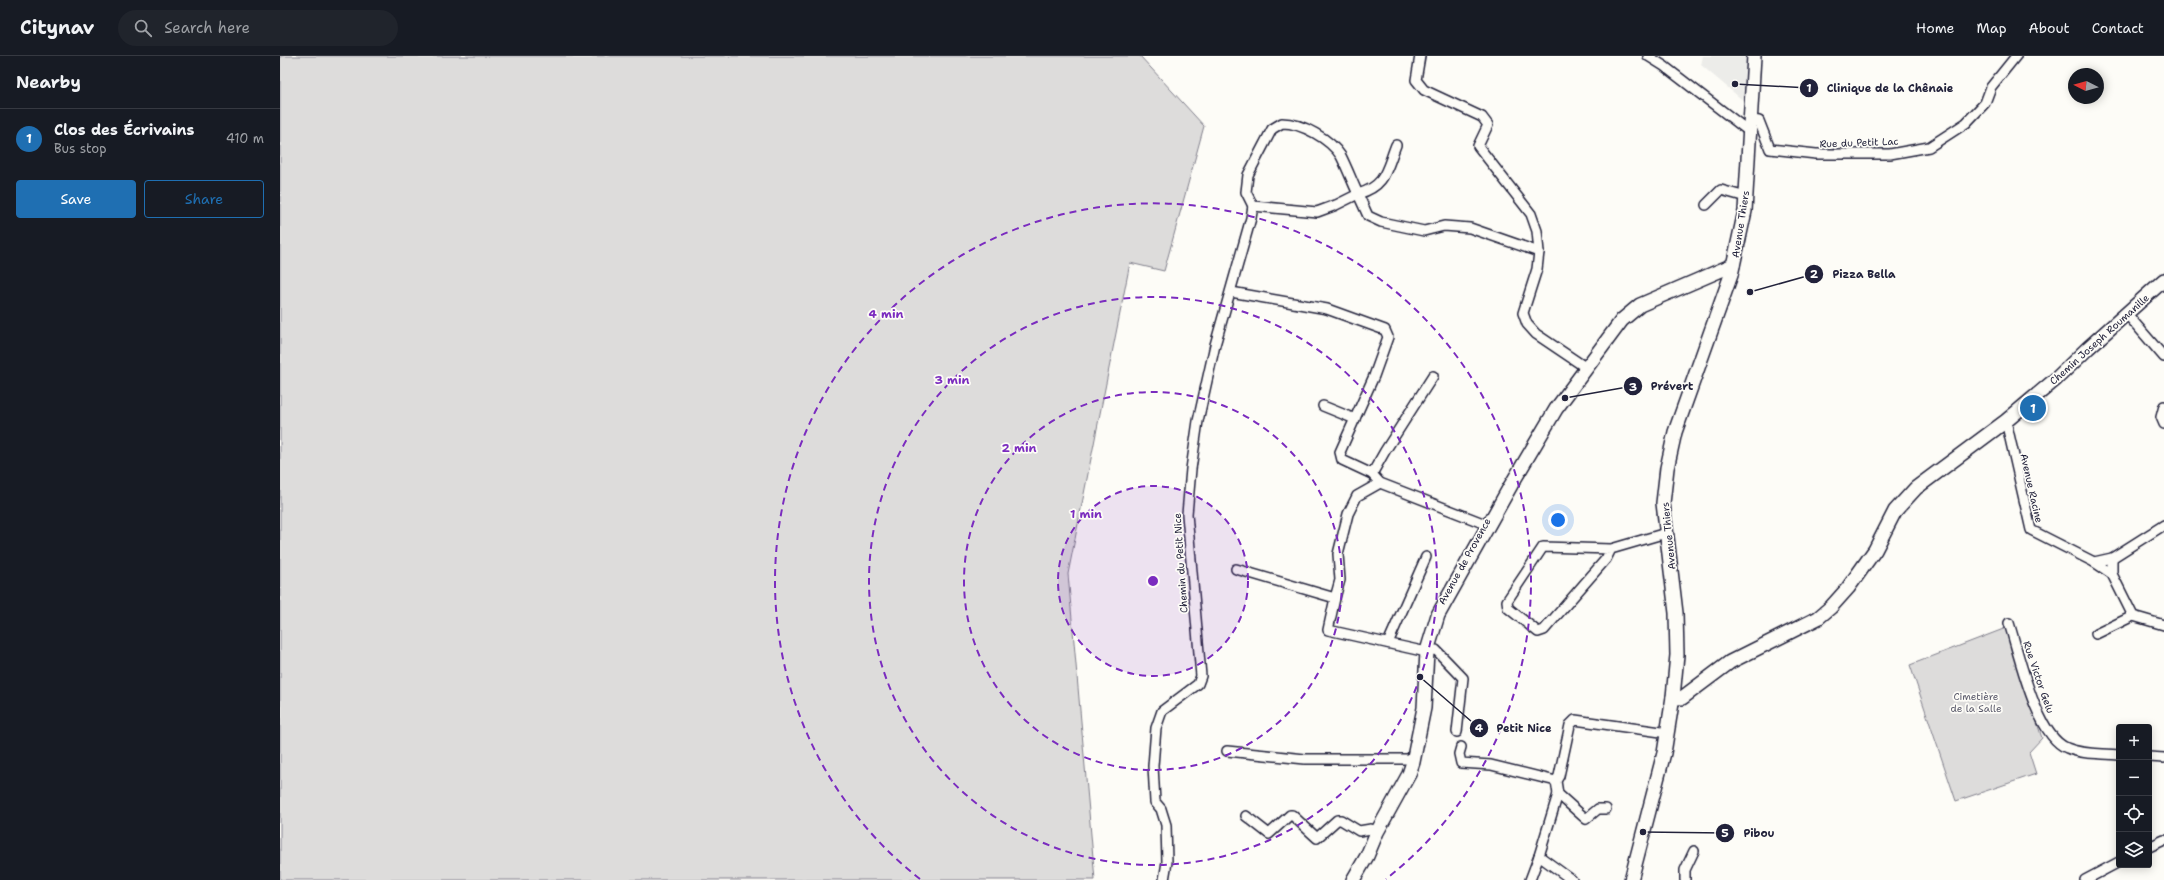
<!DOCTYPE html>
<meta charset="utf-8">
<style>
:root{--surface:#171b24;--page:#20242c;--text:#f1f3f6;--muted:#9ea1a6;--line:#363941;--accent:#1f6fb2}
body{margin:0;font-family:"Shantell Sans",sans-serif;background:var(--page);color:var(--text)}
.controls{position:absolute;right:12px;bottom:12px;display:grid;overflow:hidden;border-radius:4px;box-shadow:0 2px 10px #0003}
.controls button{width:36px;height:36px;display:grid;place-items:center;padding:0;border:0;border-bottom:1px solid var(--line);background:var(--surface);color:var(--text);font:20px sans-serif}
.compass{position:absolute;left:1788px;top:12px;width:36px;height:36px;border-radius:50%;background:var(--surface);box-shadow:0 2px 10px #0003;rotate:276deg}
.you{position:absolute;left:1278px;top:464px;width:14px;height:14px;margin:-10px;border:3px solid #fff;border-radius:50%;background:#1a73e8;box-shadow:0 0 0 6px #1a73e833}
.badge{display:grid;place-items:center;width:26px;height:26px;border-radius:50%;background:var(--accent);color:#fff;font-size:13px;font-weight:700}
.pin{position:absolute;translate:-50% -50%;border:2px solid #fff;box-shadow:0 1px 4px #0006}
.list{margin:0;padding:0;list-style:none}
h2{display:flex;justify-content:space-between;align-items:center;height:52px;margin:0;padding:0 16px;font-size:17px}
h2 small{font-size:13px;font-weight:400;color:var(--muted)}
.list li{display:grid;grid-template-columns:26px 1fr auto;gap:12px;align-items:center;box-sizing:border-box;height:60px;padding:0 16px;border-top:1px solid var(--line)}
.list b{display:block;font-size:15px;white-space:nowrap}
.list p{margin:0;font-size:13px;white-space:nowrap;color:var(--muted)}
.list em{font-size:13px;font-style:normal;color:var(--muted)}
.actions{display:flex;gap:8px;padding:12px 16px}
.actions a{flex:1;padding:9px 0;border:1px solid var(--accent);border-radius:4px;text-align:center;font-size:14px;color:var(--accent)}
.actions .main{background:var(--accent);color:#fff}
.icon{flex:none;width:22px;height:22px;fill:none;stroke:currentColor;stroke-width:2;stroke-linecap:round;stroke-linejoin:round}
.map{position:relative;flex:none;width:1884px;height:824px;overflow:hidden}
header{display:flex;align-items:center;gap:24px;box-sizing:border-box;height:56px;padding:0 20px;background:var(--surface);border-bottom:1px solid var(--line)}
header strong{font-size:19px}
nav{display:flex;gap:22px;margin-inline-start:auto;font-size:14px}
.search{width:280px;height:36px;background:var(--page);display:flex;align-items:center;gap:10px;box-sizing:border-box;padding:0 14px;border-radius:22px;color:var(--muted);font-size:15px}
main{display:flex}
aside{flex:1;background:var(--surface)}
.map>svg:first-child{display:block}
.built{fill:#ecece9}
.green{fill:#dddcdb;stroke:#807f8b}
.lines{fill:none;stroke-linecap:round;stroke-linejoin:round}
.street-casing{stroke:#22223b;stroke-width:12}
.secondary-casing{stroke:#22223b;stroke-width:16}
.street{stroke:#fdfcf7;stroke-width:9}
.secondary{stroke:#fdfcf7;stroke-width:13}
.ring{fill:none;stroke:#7b2cbf;stroke-width:2;stroke-dasharray:7 5}
.labels{text-anchor:middle;stroke-width:3.5;stroke-linejoin:round;paint-order:stroke}
.street-label{font-size:10px;fill:#22223b;stroke:#fdfcf7}
.park-label{font-size:10px;fill:#5a5a6b;stroke:#fdfcf7}
.centre{fill:#7b2cbf;stroke:#fdfcf7;stroke-width:2}
.ring-label{font-size:12px;text-anchor:middle;font-weight:bold;fill:#7b2cbf;stroke:#fdfcf7;stroke-width:3.5;stroke-linejoin:round;paint-order:stroke}
.leader{fill:none;stroke:#22223b;stroke-width:1.5}
.callout-dot{fill:#22223b;stroke:#fdfcf7;stroke-width:1.5}
.mark-label{font-size:12px;text-anchor:middle;font-weight:bold;fill:#fff}
.callout-label{font-size:11px;text-anchor:middle;font-weight:bold;fill:#22223b;stroke:#fdfcf7;stroke-width:3.5;stroke-linejoin:round;paint-order:stroke}
</style>
<header>
<strong>Citynav</strong>
<div class="search"><svg class="icon" aria-label="search" viewBox="0 0 24 24"><circle cx="10" cy="10" r="6"/><path d="M15 15l6 6"/></svg>Search here</div>
<nav><a>Home</a><a>Map</a><a>About</a><a>Contact</a></nav>
</header>
<main>
<aside>
<h2>Nearby<small></small></h2>
<ul class="list">
<li><span class="badge">1</span><div><b>Clos des Écrivains</b><p>Bus stop</p></div><em>410 m</em></li>
</ul>
<div class="actions"><a class="main">Save</a><a>Share</a></div>
</aside>
<div class="map">
<svg width="1884" height="824" viewBox="0 0 1884 824">
<rect width="100%" height="100%" fill="#fdfcf7"/>
<filter id="ink" filterUnits="userSpaceOnUse"><feTurbulence type="fractalNoise" baseFrequency=".025" numOctaves="2"/><feDisplacementMap in="SourceGraphic" scale="8" xChannelSelector="R" yChannelSelector="G"/><feConvolveMatrix kernelMatrix="1 2 1 2 8 2 1 2 1" color-interpolation-filters="sRGB"/></filter>
<g filter="url(#ink)">
<path class="built" d="M1423,0H1469L1466,47L1421,9Z"/>
<g class="green">
<path d="M0,0H860L924,70L884,215L850,207L788,518L815,824H0Z"/>
<path d="M1726,572L1762,682L1749,696L1756,718L1676,745L1630,609Z"/>
</g>
<g class="lines">
<defs>
<g id="street">
<path d="M1140,0L1136,24L1144,34L1202,61L1208,69L1198,90L1251,158L1257,175L1259,196L1257,213L1243,257L1247,268L1256,278L1305,311L1306,315"/>
<path d="M1368,0L1384,10L1471,77"/>
<path d="M1472,64L1479,65L1490,93L1536,98H1610L1649,91L1686,67L1705,47L1711,31L1736,0"/>
<path d="M1002,67C1022,67 1050,83 1061,100C1067,112 1072,125 1078,138L1056,149L1037,156L973,150L966,136L968,119L992,73Z"/>
<path d="M1116,89C1106,114 1106,130 1078,138L1088,160L1101,166L1144,175L1164,170L1190,172L1259,196"/>
<path d="M1426,149L1441,134L1466,141"/>
<path d="M951,236L1047,253L1105,274L1108,281L1094,320L1060,396L1062,404L1092,418L1100,427L1208,469"/>
<path d="M1846,257L1884,301"/>
<path d="M1043,350L1075,363"/>
<path d="M1884,350L1881,361L1884,368"/>
<path d="M1726,365L1751,474L1814,506L1832,502L1884,469"/>
<path d="M1092,418L1105,395L1153,320"/>
<path d="M1331,493L1326,503L1264,574L1258,576L1228,552L1227,545L1263,491L1331,493L1386,477"/>
<path d="M1814,506L1832,518V502"/>
<path d="M956,513L1055,542L1048,574L1142,595L1156,594L1183,622L1177,676"/>
<path d="M1832,518L1853,560L1884,569"/>
<path d="M1055,542L1060,524L1058,498L1068,458L1077,440L1100,427"/>
<path d="M1729,567C1739,598 1756,680 1787,692C1803,699 1822,697 1839,699"/>
<path d="M1816,578L1853,560"/>
<path d="M1108,587L1146,501"/>
<path d="M1181,691L1179,698L1181,707L1211,709L1276,725"/>
<path d="M947,695L1025,703H1127L1133,706"/>
<path d="M1869,701L1884,702"/>
<path d="M1326,753H1318L1306,763L1278,738L1276,725L1279,720L1290,669L1295,664L1388,677"/>
<path d="M966,760L989,778L1010,759H1012L1037,782L1057,764H1061L1079,775L1091,773L1097,776"/>
<path d="M1869,791L1884,784"/>
<path d="M1259,800L1278,738"/>
<path d="M884,824L887,806L886,769L881,753L875,746L873,710L876,672L882,655L918,628L921,620L907,458L911,413L918,365L935,289L971,162L973,150"/>
<path d="M1250,824L1259,800L1292,824"/>
<path d="M1405,824V814L1414,795"/>
<path d="M1805,824L1839,806"/>
</g>
<g id="secondary">
<path d="M1393,641L1402,642L1450,606L1538,562L1551,551L1568,532L1595,494L1615,455L1636,432L1726,365L1776,323L1808,292L1884,224"/>
<path d="M1073,824L1087,800L1097,776L1129,718L1133,706L1144,652L1147,595L1158,559L1231,429L1276,353L1342,264L1360,249L1453,209"/>
<path d="M1351,824L1384,697L1393,641L1397,599L1396,557L1383,447L1387,412L1395,376L1451,219L1465,155L1474,0"/>
</g>
</defs>
<use href="#street" class="street-casing"/>
<use href="#secondary" class="secondary-casing"/>
<use href="#street" class="street"/>
<use href="#secondary" class="secondary"/>
</g>
</g>
<circle cx="873" cy="525" r="95" fill="#7b2cbf" fill-opacity=".12"/>
<g class="ring">
<circle cx="873" cy="525" r="95"/>
<circle cx="873" cy="525" r="189"/>
<circle cx="873" cy="525" r="284"/>
<path d="M640 823A378 378 0 1 1 1106 823"/>
</g>
<g class="labels">
<g class="street-label">
<text transform="translate(1579 86) rotate(-2)" y="4">Rue du Petit Lac</text>
<text transform="translate(1460 168) rotate(-81)" y="4">Avenue Thiers</text>
<text transform="translate(1819 283) rotate(-42)" y="4">Chemin Joseph Roumanille</text>
<text transform="translate(1752 432) rotate(77)" y="4">Avenue Racine</text>
<text transform="translate(1388 480) rotate(-96)" y="4">Avenue Thiers</text>
<text transform="translate(1184 505) rotate(-61)" y="4">Avenue de Provence</text>
<text transform="translate(900 507) rotate(-94)" y="4">Chemin du Petit Nice</text>
<text transform="translate(1759 621) rotate(71)" y="4">Rue Victor Gelu</text>
</g>
<g class="park-label">
<text x="1696" y="644">Cimetière<tspan x="1696" dy="12">de la Salle</tspan></text>
</g>
</g>
<circle cx="873" cy="525" r="6" class="centre"/>
<g class="ring-label">
<text x="606" y="262">4 min</text>
<text x="672" y="328">3 min</text>
<text x="739" y="396">2 min</text>
<text x="806" y="462">1 min</text>
</g>
<path class="leader" d="M1455 28L1529 32M1470 236L1534 218M1285 342L1353 330M1140 621L1199 672M1363 776L1445 777"/>
<g class="callout-dot">
<circle cx="1455" cy="28" r="4"/>
<circle cx="1470" cy="236" r="4"/>
<circle cx="1285" cy="342" r="4"/>
<circle cx="1140" cy="621" r="4"/>
<circle cx="1363" cy="776" r="4"/>
<circle cx="1529" cy="32" r="10"/>
<circle cx="1534" cy="218" r="10"/>
<circle cx="1353" cy="330" r="10"/>
<circle cx="1199" cy="672" r="10"/>
<circle cx="1445" cy="777" r="10"/>
</g>
<g class="mark-label">
<text x="1529" y="36">1</text>
<text x="1534" y="222">2</text>
<text x="1353" y="335">3</text>
<text x="1199" y="676">4</text>
<text x="1445" y="781">5</text>
</g>
<g class="callout-label">
<text x="1610" y="36">Clinique de la Chênaie</text>
<text x="1584" y="222">Pizza Bella</text>
<text x="1392" y="334">Prévert</text>
<text x="1244" y="676">Petit Nice</text>
<text x="1479" y="781">Pibou</text>
</g>
</svg>
<div class="controls">
<button>+</button>
<button>−</button>
<button><svg class="icon" aria-label="locate" viewBox="0 0 24 24"><circle cx="12" cy="12" r="6"/><path d="M12 2v4M12 18v4M2 12h4M18 12h4"/></svg></button>
<button><svg class="icon" aria-label="layers" viewBox="0 0 24 24"><path d="M12 4l9 5-9 5-9-5zM3 14l9 5 9-5"/></svg></button>
</div>
<svg class="compass" viewBox="-18 -18 36 36"><path d="M0-13l5 13h-10z" fill="#e53935"/><path d="M0 13l5-13h-10z" fill="#9ea1a6"/></svg>
<div class="you"></div>
<div class="pin badge" style="left:1753px;top:352px">1</div>
</div>
</main>
